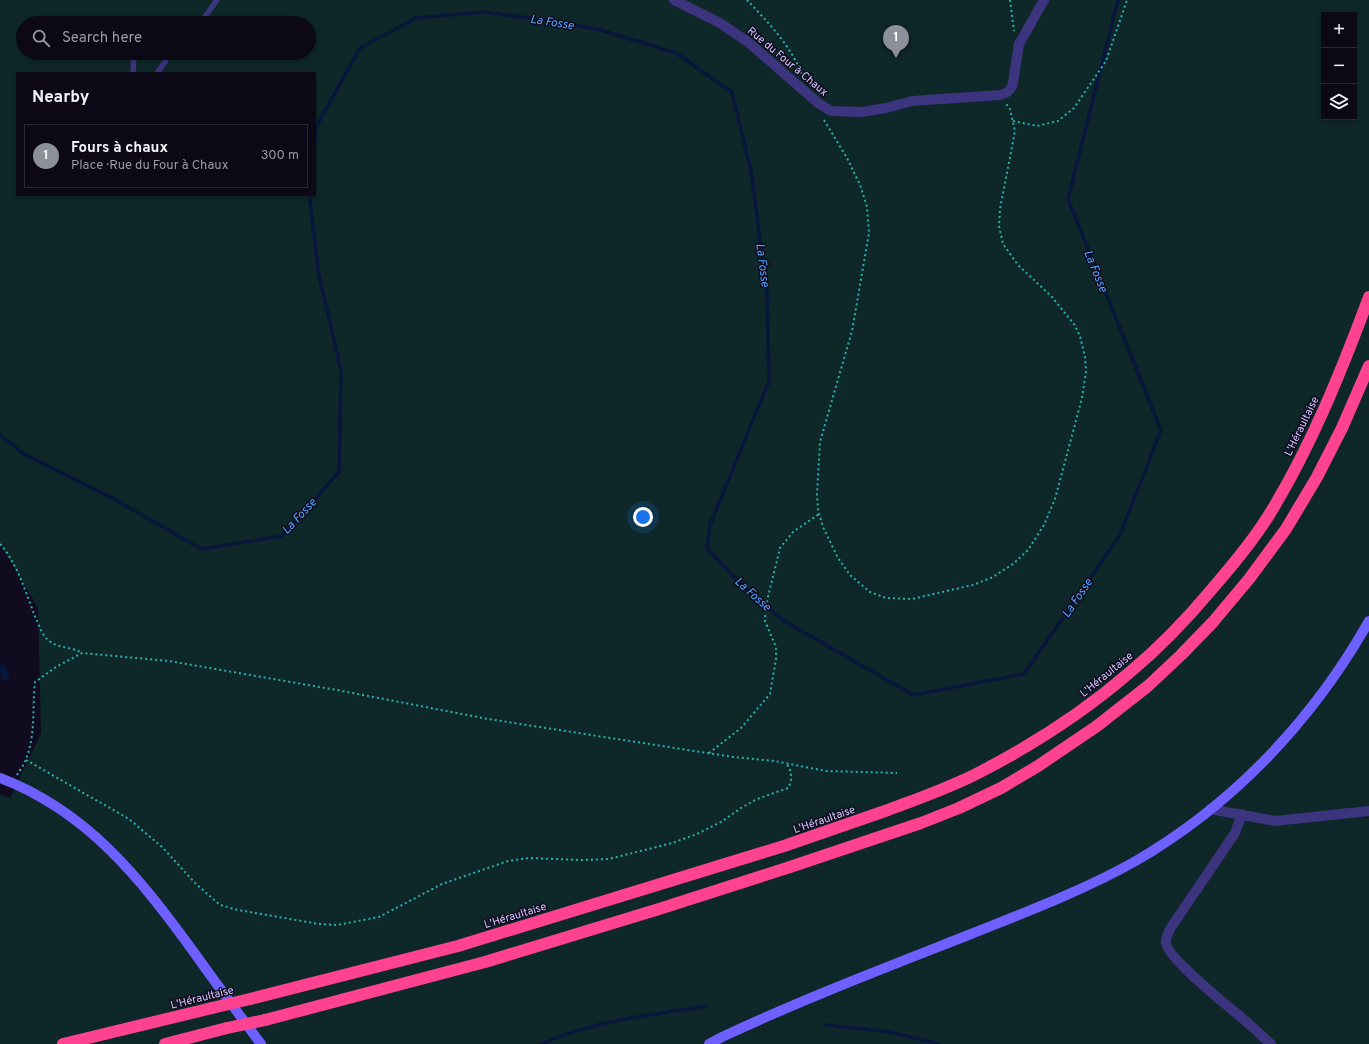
<!DOCTYPE html>
<meta charset="utf-8">
<style>
:root{--surface:#0c0816;--page:#15111f;--text:#f1f3f6;--muted:#9a9aa1;--line:#2c2935;--accent:#8c9099}
body{margin:0;font-family:Overpass,sans-serif;background:var(--page);color:var(--text)}
.controls{position:absolute;right:12px;top:12px;display:grid;overflow:hidden;border-radius:0px;box-shadow:0 2px 6px #0003}
.controls button{width:36px;height:36px;display:grid;place-items:center;padding:0;border:0;border-bottom:1px solid var(--line);background:var(--surface);color:var(--text);font:20px sans-serif}
.you{position:absolute;left:643px;top:517px;width:14px;height:14px;margin:-10px;border:3px solid #fff;border-radius:50%;background:#1a73e8;box-shadow:0 0 0 6px #1a73e833}
.badge{display:grid;place-items:center;width:26px;height:26px;border-radius:50%;background:var(--accent);color:#fff;font-size:13px;font-weight:700}
.pin{position:absolute;translate:-50% -33px;filter:drop-shadow(0 1px 2px #0008)}
.pin::after{content:'';position:absolute;top:21px;width:14px;height:12px;background:inherit;clip-path:polygon(0 0,100% 0,50% 100%)}
.list{margin:0;padding:0;list-style:none}
h2{display:flex;justify-content:space-between;align-items:center;height:52px;margin:0;padding:0 16px;font-size:17px}
h2 small{font-size:13px;font-weight:400;color:var(--muted)}
.list li{display:grid;grid-template-columns:26px 1fr auto;gap:12px;align-items:center;box-sizing:border-box;height:64px;margin:0 8px 8px;padding:0 8px;border:1px solid var(--line);border-radius:0px}
.list b{display:block;font-size:15px;white-space:nowrap}
.list p{margin:0;font-size:13px;white-space:nowrap;color:var(--muted)}
.list em{font-size:13px;font-style:normal;color:var(--muted)}
.icon{flex:none;width:22px;height:22px;fill:none;stroke:currentColor;stroke-width:2;stroke-linecap:round;stroke-linejoin:round}
.map{position:relative;flex:none;width:1369px;height:1044px;overflow:hidden}
.search{position:absolute;background:var(--surface);box-shadow:0 2px 6px #0003;left:16px;top:16px;width:300px;height:44px;display:flex;align-items:center;gap:10px;box-sizing:border-box;padding:0 14px;border-radius:22px;color:var(--muted);font-size:15px}
.panel{position:absolute;background:var(--surface);box-shadow:0 2px 6px #0003;left:16px;top:72px;width:300px;height:124px;border-radius:0px}
.map>svg:first-child{display:block}
.green{fill:#0e2728;fill-rule:evenodd}
.water{fill:#07173b}
.lines{fill:none;stroke-linecap:round;stroke-linejoin:round}
.stream{stroke:#07173b;stroke-width:3.5}
.path{stroke:#28b2b3;stroke-width:2;stroke-dasharray:2 3;stroke-linecap:butt}
.lane{stroke:#3c347f;stroke-width:5.5}
.street{stroke:#3c347f;stroke-width:10}
.secondary{stroke:#6e5fff;stroke-width:10}
.highway{stroke:#ff4391;stroke-width:12}
.highway-bridge{stroke:#ff4391;stroke-width:12}
.labels{text-anchor:middle;stroke-width:3;stroke-linejoin:round;paint-order:stroke}
.street-label{font-size:11px;fill:#d2c8ff;stroke:#100b1e}
.water-label{font-size:12px;font-style:italic;fill:#56a6ff;stroke:#100b1e}
</style>
<div class="map">
<svg width="1369" height="1044" viewBox="0 0 1369 1044">
<rect width="100%" height="100%" fill="#100b1e"/>
<path class="green" d="M0,0H1369V1044H0V794L10,798L41,733L38,608L0,544ZM1324,15H1354V117H1324ZM23,23H309V53H23ZM17,73H315V195H17Z"/>
<path class="water" d="M0,664H2L5,665L10,679L3,681L0,671Z"/>
<g class="lines">
<g class="stream">
<path d="M315,143L316,127L360,48L416,18L484,12L553,21L601,30L676,53L732,92L751,171L767,292L769,381L710,525L707,548L739,582L781,619L913,695L1024,674L1120,535L1161,430L1068,199L1118,0"/>
<path d="M0,435L24,454L116,500L201,549L282,536L339,472L341,371L319,275L310,202L311,195"/>
<path d="M825,1025L890,1032L939,1044"/>
<path d="M541,1044C593,1021 651,1015 706,1006"/>
</g>
<g class="path">
<path d="M747,0C767,21 792,47 802,75"/>
<path d="M1010,0L1014,31"/>
<path d="M824,120L847,158L860,185L867,207L869,233L852,331L820,442L817,494L818,510L823,527L838,558L850,575L870,592L886,598L912,599L973,585L993,577L1013,564L1028,550L1044,525L1055,499L1082,398L1086,372L1085,357L1080,336L1074,324L1051,296L1018,265L1003,244L999,226L1000,209L1015,131L1010,109L1006,104"/>
<path d="M1013,121L1037,126L1058,121L1074,108L1106,61L1127,0"/>
<path d="M0,544C18,564 26,594 36,619C39,625 42,635 48,640C58,649 71,646 82,653"/>
<path d="M709,753L741,728L770,694L776,659V647L765,621L766,605L780,548L793,532L819,514"/>
<path d="M26,760L129,819L163,848L196,884L220,905L238,910L319,924L337,925L379,917L442,884L508,861L529,858L582,860L609,859L672,843L697,834L721,822L741,808L757,799L788,788L791,782V772L787,764"/>
<path d="M17,775C20,770 24,765 26,759C36,734 32,708 35,682L56,667L82,653L169,661L337,690L488,719L733,757L774,761L826,771L897,773"/>
</g>
<g class="lane">
<path d="M195,23L204,18L217,0"/>
<path d="M133,73L134,53"/>
<path d="M157,73L165,62L169,53"/>
</g>
<g class="street">
<path d="M674,0L720,23L748,42L818,103L831,111L862,112L886,108L912,101L1000,95C1007,93 1011,91 1013,83L1019,44L1044,0"/>
<path d="M1210,809L1275,821L1369,811"/>
<path d="M1242,814L1235,833L1172,926C1169,931 1165,937 1166,943C1168,960 1235,1011 1250,1025C1257,1031 1264,1038 1271,1044"/>
</g>
<g class="secondary">
<path d="M0,778C87,811 140,878 193,951C215,982 238,1013 261,1044"/>
<path d="M709,1044L722,1037C803,999 887,967 971,934C1026,912 1082,891 1134,862C1233,805 1313,720 1369,621"/>
</g>
<g class="highway">
<path d="M250,999L458,946L784,846C819,834 854,822 888,810C920,798 952,787 982,771C1032,745 1086,710 1129,673C1159,648 1187,619 1212,589C1232,566 1253,541 1269,515C1311,447 1341,372 1369,297"/>
<path d="M265,1020L485,962L659,909L790,867L921,823L959,808L1001,788L1038,766L1097,726L1148,686L1181,655L1213,622L1249,579L1286,529L1317,477L1342,428L1369,366"/>
<path d="M63,1044L212,1008"/>
<path d="M165,1044L227,1028"/>
</g>
<g class="highway-bridge">
<path d="M212,1008L250,999"/>
<path d="M227,1028L265,1020"/>
</g>
</g>
<g class="labels">
<g class="street-label">
<text transform="translate(788 61) rotate(40)" y="4">Rue du Four à Chaux</text>
<text transform="translate(1301 426) rotate(-64)" y="4">L'Héraultaise</text>
<text transform="translate(1106 674) rotate(-39)" y="4">L'Héraultaise</text>
<text transform="translate(824 819) rotate(-19)" y="4">L'Héraultaise</text>
<text transform="translate(515 915) rotate(-17)" y="4">L'Héraultaise</text>
<text transform="translate(202 997) rotate(-14)" y="4">L'Héraultaise</text>
</g>
<g class="water-label">
<text transform="translate(552 22) rotate(9)" y="4">La Fosse</text>
<text transform="translate(763 265) rotate(83)" y="4">La Fosse</text>
<text transform="translate(1096 271) rotate(68)" y="4">La Fosse</text>
<text transform="translate(299 516) rotate(-47)" y="4">La Fosse</text>
<text transform="translate(753 594) rotate(42)" y="4">La Fosse</text>
<text transform="translate(1077 598) rotate(-56)" y="4">La Fosse</text>
</g>
</g>
</svg>
<div class="controls">
<button>+</button>
<button>−</button>
<button><svg class="icon" aria-label="layers" viewBox="0 0 24 24"><path d="M12 4l9 5-9 5-9-5zM3 14l9 5 9-5"/></svg></button>
</div>
<div class="you"></div>
<div class="pin badge" style="left:896px;top:58px">1</div>
<div class="search"><svg class="icon" aria-label="search" viewBox="0 0 24 24"><circle cx="10" cy="10" r="6"/><path d="M15 15l6 6"/></svg>Search here</div>
<section class="panel">
<h2>Nearby<small></small></h2>
<ul class="list">
<li><span class="badge">1</span><div><b>Fours à chaux</b><p>Place · Rue du Four à Chaux</p></div><em>300 m</em></li>
</ul>
</section>
</div>
